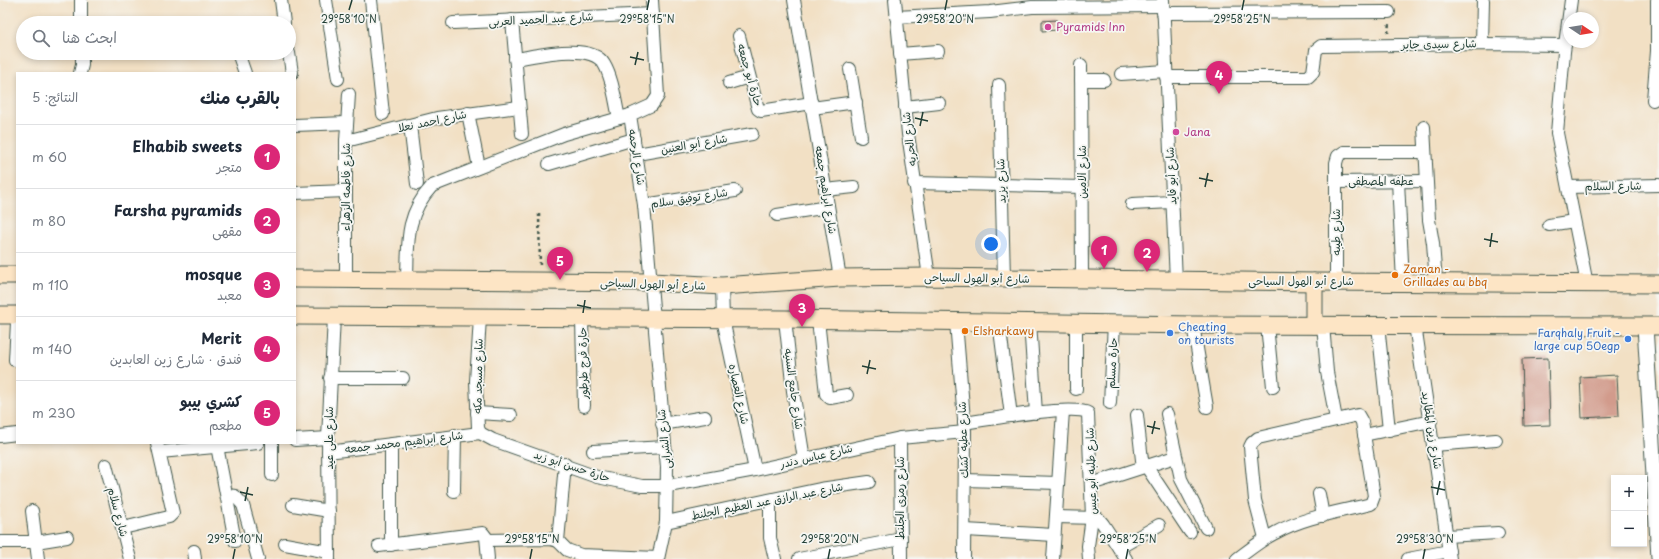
<!DOCTYPE html>
<html lang="ar">
<meta charset="utf-8">
<style>
:root{--surface:#fff;--page:#f2f2f3;--text:#1f2937;--muted:#747a83;--line:#e0e1e3;--accent:#db2777}
body{margin:0;font-family:"Playpen Sans","Playpen Sans Arabic",sans-serif;background:var(--page);color:var(--text);direction:rtl}
.controls{position:absolute;right:12px;bottom:12px;display:grid;overflow:hidden;border-radius:0px;box-shadow:0 2px 6px #0003}
.controls button{width:36px;height:36px;display:grid;place-items:center;padding:0;border:0;border-bottom:1px solid var(--line);background:var(--surface);color:var(--text);font:20px sans-serif}
.compass{position:absolute;left:1563px;top:12px;width:36px;height:36px;border-radius:50%;background:var(--surface);box-shadow:0 2px 6px #0003;rotate:102deg}
.you{position:absolute;left:991px;top:244px;width:14px;height:14px;margin:-10px;border:3px solid #fff;border-radius:50%;background:#1a73e8;box-shadow:0 0 0 6px #1a73e833}
.badge{display:grid;place-items:center;width:26px;height:26px;border-radius:50%;background:var(--accent);color:#fff;font-size:13px;font-weight:700}
.pin{position:absolute;translate:-50% -33px;filter:drop-shadow(0 1px 2px #0008)}
.pin::after{content:'';position:absolute;top:21px;width:14px;height:12px;background:inherit;clip-path:polygon(0 0,100% 0,50% 100%)}
.list{margin:0;padding:0;list-style:none}
h2{display:flex;justify-content:space-between;align-items:center;height:52px;margin:0;padding:0 16px;font-size:17px}
h2 small{font-size:13px;font-weight:400;color:var(--muted)}
.list li{display:grid;grid-template-columns:26px 1fr auto;gap:12px;align-items:center;box-sizing:border-box;height:64px;padding:0 16px;border-top:1px solid var(--line)}
.list b{display:block;font-size:15px;white-space:nowrap}
.list p{margin:0;font-size:13px;white-space:nowrap;color:var(--muted)}
.list em{font-size:13px;font-style:normal;color:var(--muted)}
.icon{flex:none;width:22px;height:22px;fill:none;stroke:currentColor;stroke-width:2;stroke-linecap:round;stroke-linejoin:round}
.map{position:relative;flex:none;width:1659px;height:559px;overflow:hidden;direction:ltr}
.search{position:absolute;background:var(--surface);box-shadow:0 2px 6px #0003;left:16px;top:16px;width:280px;height:44px;display:flex;align-items:center;gap:10px;box-sizing:border-box;padding:0 14px;border-radius:22px;color:var(--muted);font-size:15px}
.panel{position:absolute;background:var(--surface);box-shadow:0 2px 6px #0003;left:16px;top:72px;width:280px;height:372px;border-radius:0px;direction:rtl}
.map>svg:first-child{display:block}
.building{fill:#d29b8c}
.lines{fill:none;stroke-linecap:round;stroke-linejoin:round}
.minor-casing{stroke:#3f554a;stroke-width:14}
.tertiary-casing{stroke:#3f554a;stroke-width:17}
.secondary-casing{stroke:#3f554a;stroke-width:19}
.path{stroke:#3f554a;stroke-width:2.5;stroke-dasharray:3 3;stroke-linecap:butt}
.minor{stroke:#fff;stroke-width:12}
.tertiary{stroke:#fff;stroke-width:15}
.secondary{stroke:#fde5c5;stroke-width:17}
.ticks{fill:none;stroke:#1f3d34;stroke-width:1.5}
.hotel-dot{fill:#d1479c;stroke:#f6f6f2;stroke-width:1.5}
.food-dot{fill:#e8710a;stroke:#f6f6f2;stroke-width:1.5}
.shop-dot{fill:#3f7fe0;stroke:#f6f6f2;stroke-width:1.5}
.labels{text-anchor:middle;stroke-width:3.5;stroke-linejoin:round;paint-order:stroke}
.street-label{font-size:11px;fill:#1f3d34;stroke:#f6f6f2}
.hotel-label{font-size:11px;fill:#b23c85;stroke:#f6f6f2;text-anchor:start}
.food-label{font-size:11px;fill:#c56008;stroke:#f6f6f2;text-anchor:start}
.shop-label{font-size:11px;fill:#366cbe;stroke:#f6f6f2;text-anchor:start}
.ticks-label{font-size:10px;text-anchor:middle;fill:#1f3d34;stroke:#f6f6f2;stroke-width:3.5;stroke-linejoin:round;paint-order:stroke}
</style>
<div class="map">
<svg width="1659" height="559" viewBox="0 0 1659 559">
<rect width="100%" height="100%" fill="#f6f6f2"/>
<filter id="ink" filterUnits="userSpaceOnUse"><feTurbulence type="fractalNoise" baseFrequency=".025" numOctaves="2"/><feDisplacementMap in="SourceGraphic" scale="8" xChannelSelector="R" yChannelSelector="G"/><feConvolveMatrix kernelMatrix="1 2 1 2 8 2 1 2 1" color-interpolation-filters="sRGB"/></filter>
<filter id="wash" filterUnits="userSpaceOnUse"><feTurbulence type="fractalNoise" baseFrequency=".012" numOctaves="4" result="noise"/><feDisplacementMap in="SourceGraphic" scale="16" xChannelSelector="R" yChannelSelector="G"/><feGaussianBlur stdDeviation="0.9" result="paint"/><feColorMatrix in="noise" values="0 0 0 0 0 0 0 0 0 0 0 0 0 0 0 0 0 1.4 0 .05"/><feComposite in="paint" operator="in"/></filter>
<g filter="url(#wash)">
<rect width="100%" height="100%" fill="#f2e0c4"/>
<g id="blocks">
<g class="building">
<path d="M1057,20L1058,30L1042,31V21Z"/>
<path d="M1548,358L1550,425L1524,426L1522,359Z"/>
<path d="M1617,375L1619,416L1582,418L1580,377Z"/>
</g>
</g>
</g>
<g filter="url(#ink)">
<use href="#blocks" fill-opacity="0" stroke="#3f554a" stroke-width="1"/>
<g class="lines">
<defs>
<g id="minor">
<path d="M81,0V23"/>
<path d="M281,0L284,23"/>
<path d="M326,0L338,79"/>
<path d="M371,0L383,114"/>
<path d="M652,0L658,96L652,105L630,115L644,205L667,467L666,522L658,559"/>
<path d="M794,0L840,278"/>
<path d="M895,0L908,134L929,277"/>
<path d="M1163,0L1176,280"/>
<path d="M1571,0L1564,52L1557,133L1587,284"/>
<path d="M1163,13L1389,12"/>
<path d="M896,17L990,12L1032,7L1163,6"/>
<path d="M512,20L522,134"/>
<path d="M453,23L653,14"/>
<path d="M739,36L758,109L761,111L812,103"/>
<path d="M1482,44L1483,0"/>
<path d="M238,53L245,73"/>
<path d="M289,53L292,73"/>
<path d="M900,54L938,51"/>
<path d="M515,59C536,56 591,42 604,64C613,79 615,101 619,118"/>
<path d="M1081,65L1082,279"/>
<path d="M850,69L861,137"/>
<path d="M80,73L82,65V53"/>
<path d="M1121,74L1166,71"/>
<path d="M1166,77H1308L1313,72L1316,50L1321,46L1482,44L1565,45"/>
<path d="M1081,80H1104"/>
<path d="M729,83L749,77"/>
<path d="M999,85L1004,278"/>
<path d="M1653,100L1657,51V0"/>
<path d="M905,107L939,103"/>
<path d="M812,108L856,102"/>
<path d="M468,113L479,167"/>
<path d="M295,125L347,123"/>
<path d="M410,125L417,184"/>
<path d="M1424,127L1429,220L1433,243L1436,282"/>
<path d="M346,141L437,118L519,107"/>
<path d="M637,154L752,134"/>
<path d="M549,164L634,139"/>
<path d="M1398,181L1403,282"/>
<path d="M1336,182L1426,181"/>
<path d="M914,183L1082,187"/>
<path d="M1568,187L1659,185"/>
<path d="M825,190L854,187"/>
<path d="M295,193L346,191"/>
<path d="M1132,204L1172,202"/>
<path d="M644,205L735,191"/>
<path d="M777,215L828,207"/>
<path d="M1549,225L1574,221"/>
<path d="M346,280V141L349,94"/>
<path d="M407,281C408,243 405,215 432,186L564,134L630,115"/>
<path d="M1336,281V163L1338,156L1344,152H1425"/>
<path d="M722,286L723,319L755,470"/>
<path d="M480,318L476,381L478,428L480,433"/>
<path d="M582,319L584,406"/>
<path d="M785,319L793,391L804,459"/>
<path d="M818,320L826,394L830,398L847,395"/>
<path d="M956,322L965,432L964,559"/>
<path d="M999,322L1011,416"/>
<path d="M1030,322L1036,413"/>
<path d="M1076,322V389"/>
<path d="M1193,325L1207,407"/>
<path d="M1267,325L1273,387"/>
<path d="M1323,325L1327,372L1336,419"/>
<path d="M1378,325L1389,430"/>
<path d="M1415,325L1450,559"/>
<path d="M15,360L17,322"/>
<path d="M330,378H403"/>
<path d="M1110,403L1114,323"/>
<path d="M477,413L511,415"/>
<path d="M1167,414L1181,479L1206,528"/>
<path d="M1137,415L1142,460L1190,532"/>
<path d="M964,423C983,420 1076,404 1088,413L1092,517L1088,546L1089,559"/>
<path d="M662,424L705,417"/>
<path d="M480,433L493,440L597,477L642,486H668L755,470L900,438L965,432"/>
<path d="M1364,435L1431,421"/>
<path d="M0,436L17,434"/>
<path d="M900,438L901,559"/>
<path d="M295,440L328,438"/>
<path d="M391,444V545"/>
<path d="M1434,445L1496,440"/>
<path d="M217,446L235,541"/>
<path d="M593,451L665,447"/>
<path d="M160,452L258,443"/>
<path d="M328,452L480,433"/>
<path d="M106,465L130,559"/>
<path d="M272,475V443"/>
<path d="M965,480L1058,483"/>
<path d="M1091,484L1175,457"/>
<path d="M454,491L455,435"/>
<path d="M1319,494L1323,516"/>
<path d="M227,495L235,496L243,505L258,559"/>
<path d="M770,500V538L775,559"/>
<path d="M293,505L329,511"/>
<path d="M32,511L38,559"/>
<path d="M1056,517L1098,518L1103,524L1126,559"/>
<path d="M666,522L820,489L869,482"/>
<path d="M123,528L169,517L173,513L157,443"/>
<path d="M965,530L1054,535"/>
<path d="M1447,536L1498,533"/>
<path d="M487,540L550,539L558,541L567,550L581,555L658,558"/>
<path d="M558,541L565,464"/>
<path d="M0,542H36L67,537"/>
<path d="M285,544L329,552"/>
<path d="M379,546L483,533L486,537L488,559"/>
<path d="M1119,548L1159,525"/>
<path d="M194,551L195,559"/>
<path d="M329,559L328,438L334,317"/>
<path d="M799,559L901,539"/>
<path d="M1053,559L1063,411"/>
<path d="M1237,559C1249,550 1261,540 1275,533C1304,517 1339,512 1371,504L1374,496L1362,422L1358,415L1258,438L1252,443L1250,447L1255,500L1265,538"/>
<path d="M1408,559L1449,551"/>
</g>
<path id="tertiary" d="M1645,326L1659,558"/>
<g id="secondary">
<path d="M0,275H17"/>
<path d="M295,279L652,282L722,286L840,278L929,277L1314,282L1659,284"/>
<path d="M1314,282V325"/>
<path d="M0,315H17"/>
<path d="M295,316L785,319L1193,325L1659,326"/>
</g>
</defs>
<use href="#minor" class="minor-casing"/>
<use href="#tertiary" class="tertiary-casing"/>
<use href="#secondary" class="secondary-casing"/>
<g class="path">
<path d="M1388,33L1389,22"/>
<path d="M539,214L540,267"/>
</g>
<use href="#minor" class="minor"/>
<use href="#tertiary" class="tertiary"/>
<use href="#secondary" class="secondary"/>
</g>
</g>
<path class="ticks" d="M349,10L352,0M647,10L649,0M945,10L947,0M1242,10L1244,0M630,57L644,60M635,65L638,52M915,118L928,121M920,126L923,112M1199,178L1213,181M1205,187L1208,173M1484,239L1498,242M1490,247L1492,233M577,305L591,308M583,313L585,300M862,366L876,369M867,374L870,360M1147,426L1160,429M1152,434L1155,421M1431,487L1445,490M240,492L253,495M1437,495L1440,481M245,501L248,487M233,559L235,549M530,559L532,549M828,559L830,549M1126,559L1128,549M1423,559L1425,549"/>
<g class="hotel-dot">
<circle cx="1048" cy="27" r="4"/>
<circle cx="1176" cy="132" r="4"/>
</g>
<g class="food-dot">
<circle cx="1395" cy="275" r="4"/>
<circle cx="965" cy="331" r="4"/>
</g>
<g class="shop-dot">
<circle cx="1170" cy="333" r="4"/>
<circle cx="1628" cy="339" r="4"/>
</g>
<g class="labels">
<g class="street-label">
<text transform="translate(541 19) rotate(-3)" y="4">شارع عبد الحميد العربى</text>
<text transform="translate(1439 44) rotate(-1)" y="4">شارع سيدى جابر</text>
<text transform="translate(750 75) rotate(74)" y="4">حارة أبو جمعه</text>
<text transform="translate(432 121) rotate(-12)" y="4">شارع احمد نعلا</text>
<text transform="translate(909 139) rotate(-97)" y="4">شارع الحريه</text>
<text transform="translate(694 144) rotate(-10)" y="4">شارع أبو العنين</text>
<text transform="translate(637 157) rotate(81)" y="4">شارع الرحمه</text>
<text transform="translate(1082 172) rotate(-90)" y="4">شارع الامين</text>
<text transform="translate(1171 176) rotate(-93)" y="4">شارع أبو فايد</text>
<text transform="translate(1001 181) rotate(-92)" y="4">شارع يزيد</text>
<text x="1381" y="185">عطفه المصطفى</text>
<text transform="translate(1613 186) rotate(-1)" y="4">شارع السلام</text>
<text transform="translate(346 187) rotate(-90)" y="4">شارع فاطمه الزهراء</text>
<text transform="translate(826 190) rotate(81)" y="4">شارع ابراهيم جمعه</text>
<text transform="translate(689 198) rotate(-9)" y="4">شارع توفيق سلام</text>
<text transform="translate(1336 232) rotate(-90)" y="4">شارع طيبه</text>
<text transform="translate(977 278) rotate(1)" y="4">شارع أبو الهول السياحى</text>
<text x="1301" y="285">شارع أبو الهول السياحى</text>
<text transform="translate(653 284) rotate(2)" y="4">شارع أبو الهول السياحى</text>
<text transform="translate(583 363) rotate(-91)" y="4">حارة فرج طرطور</text>
<text transform="translate(1112 363) rotate(-87)" y="4">حارة مسلم</text>
<text transform="translate(478 376) rotate(-89)" y="4">شارع مسجد مكه</text>
<text transform="translate(794 389) rotate(82)" y="4">شارع جامع السنيه</text>
<text transform="translate(739 394) rotate(78)" y="4">شارع العصاره</text>
<text transform="translate(1432 430) rotate(81)" y="4">شارع زين المطاريد</text>
<text transform="translate(329 438) rotate(-90)" y="4">شارع على عيد</text>
<text transform="translate(664 439) rotate(-96)" y="4">شارع الشرابى</text>
<text transform="translate(963 440) rotate(-92)" y="4">شارع عطيه كشك</text>
<text transform="translate(404 442) rotate(-7)" y="4">شارع ابراهيم محمد جمعه</text>
<text transform="translate(816 456) rotate(-13)" y="4">شارع عباس دندر</text>
<text transform="translate(572 466) rotate(18)" y="4">حارة حسن أبو زيد</text>
<text transform="translate(1091 471) rotate(-92)" y="4">شارع طلبه أبو عيس</text>
<text transform="translate(900 498) rotate(-90)" y="4">شارع رمزى الجلنط</text>
<text transform="translate(767 501) rotate(-11)" y="4">شارع عبد الرازق عبد العظيم الجلنط</text>
<text transform="translate(118 512) rotate(75)" y="4">شارع سلام</text>
</g>
<g class="hotel-label">
<text x="1056" y="31">Pyramids Inn</text>
<text x="1184" y="136">Jana</text>
</g>
<g class="food-label">
<text x="1403" y="273">Zaman -<tspan x="1403" dy="13">Grillades au bbq</tspan></text>
<text x="973" y="335">Elsharkawy</text>
</g>
<g class="shop-label">
<text x="1178" y="331">Cheating<tspan x="1178" dy="13">on tourists</tspan></text>
<text x="1620" y="337" text-anchor="end">Farqhaly Fruit -<tspan x="1620" dy="13">large cup 50egp</tspan></text>
</g>
</g>
<g class="ticks-label">
<text x="349" y="23">29°58'10"N</text>
<text x="647" y="23">29°58'15"N</text>
<text x="945" y="23">29°58'20"N</text>
<text x="1242" y="23">29°58'25"N</text>
<text x="235" y="543">29°58'10"N</text>
<text x="532" y="543">29°58'15"N</text>
<text x="830" y="543">29°58'20"N</text>
<text x="1128" y="543">29°58'25"N</text>
<text x="1425" y="543">29°58'30"N</text>
</g>
</svg>
<div class="controls">
<button>+</button>
<button>−</button>
</div>
<svg class="compass" viewBox="-18 -18 36 36"><path d="M0-13l5 13h-10z" fill="#e53935"/><path d="M0 13l5-13h-10z" fill="#747a83"/></svg>
<div class="you"></div>
<div class="pin badge" style="left:1104px;top:269px">1</div>
<div class="pin badge" style="left:1147px;top:272px">2</div>
<div class="pin badge" style="left:802px;top:327px">3</div>
<div class="pin badge" style="left:1219px;top:94px">4</div>
<div class="pin badge" style="left:560px;top:280px">5</div>
<div class="search"><svg class="icon" aria-label="search" viewBox="0 0 24 24"><circle cx="10" cy="10" r="6"/><path d="M15 15l6 6"/></svg>ابحث هنا</div>
<section class="panel">
<h2>بالقرب منك<small>النتائج: 5</small></h2>
<ul class="list">
<li><span class="badge">1</span><div><b>Elhabib sweets</b><p>متجر</p></div><em>60 m</em></li>
<li><span class="badge">2</span><div><b>Farsha pyramids</b><p>مقهى</p></div><em>80 m</em></li>
<li><span class="badge">3</span><div><b>mosque</b><p>معبد</p></div><em>110 m</em></li>
<li><span class="badge">4</span><div><b>Merit</b><p>فندق · شارع زين العابدين</p></div><em>140 m</em></li>
<li><span class="badge">5</span><div><b>كشري بيبو</b><p>مطعم</p></div><em>230 m</em></li>
</ul>
</section>
</div>
